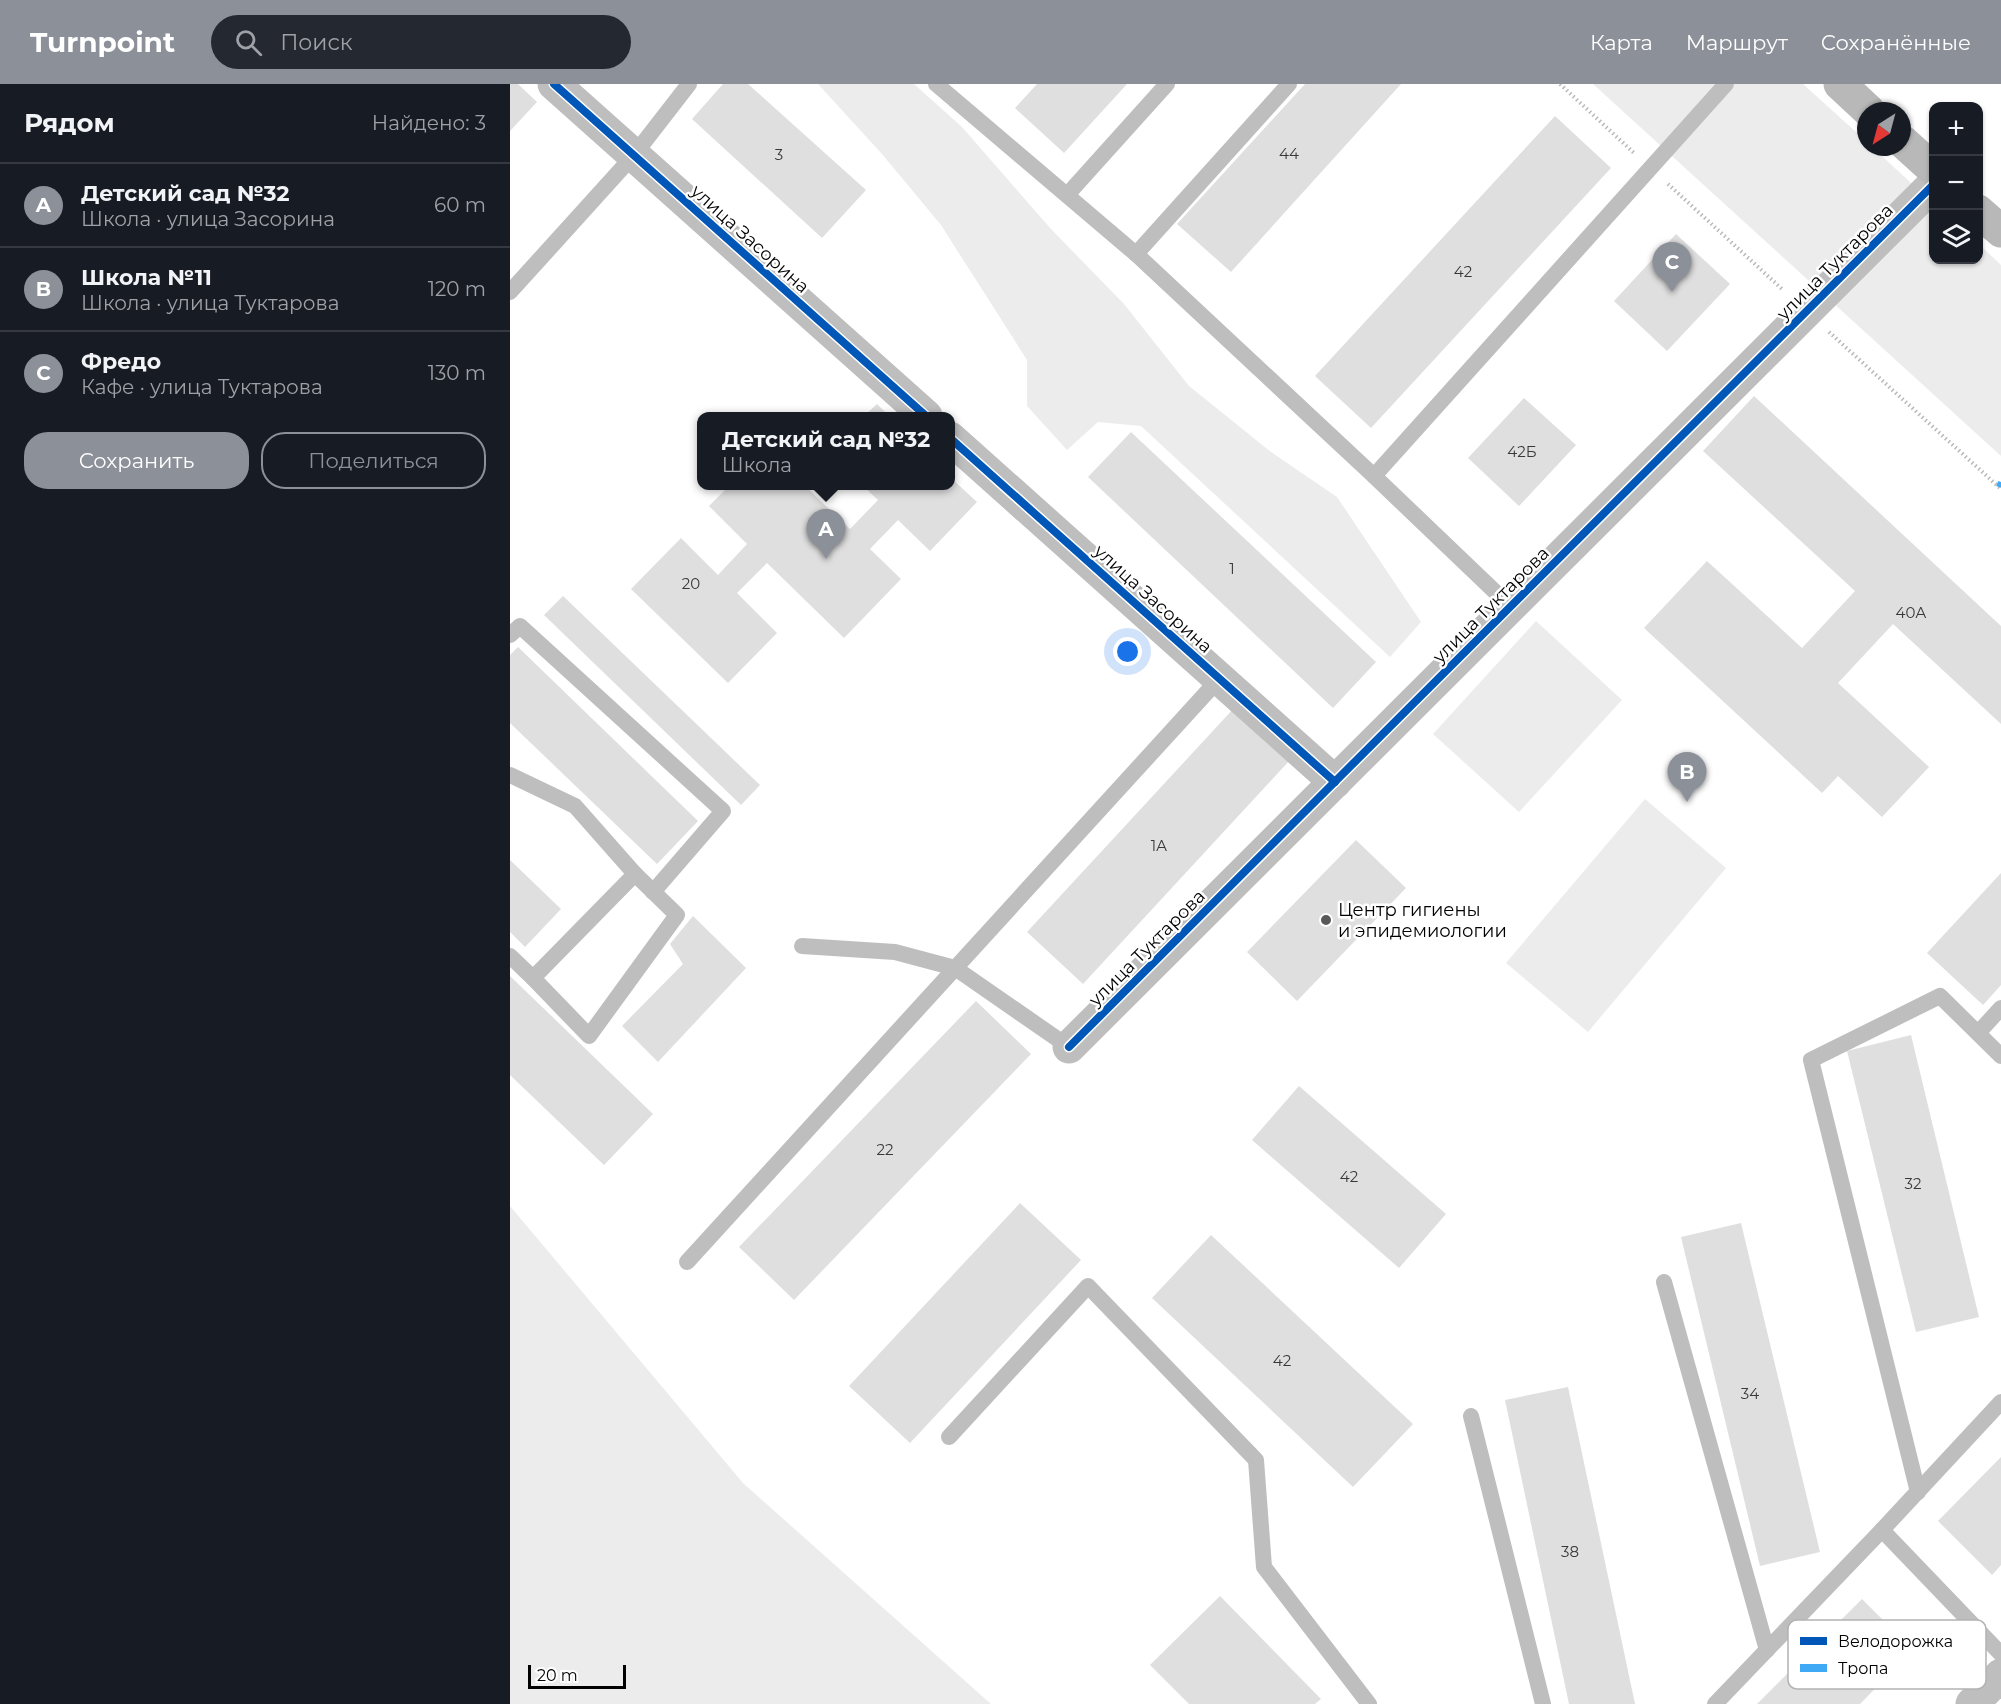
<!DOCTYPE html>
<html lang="ru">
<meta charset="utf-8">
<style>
:root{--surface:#171b24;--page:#242831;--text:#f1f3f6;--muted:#9ea1a6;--line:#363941;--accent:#8c9099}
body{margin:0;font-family:Montserrat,sans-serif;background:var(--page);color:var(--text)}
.controls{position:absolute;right:18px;top:18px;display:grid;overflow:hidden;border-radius:12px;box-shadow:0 2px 4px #0004}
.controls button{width:54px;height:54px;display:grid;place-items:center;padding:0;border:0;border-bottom:2px solid var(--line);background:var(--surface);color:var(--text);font:30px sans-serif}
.compass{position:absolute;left:1347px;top:18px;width:54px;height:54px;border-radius:50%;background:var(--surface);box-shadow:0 2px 4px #0004;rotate:216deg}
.scale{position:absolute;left:18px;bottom:15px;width:98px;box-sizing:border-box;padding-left:6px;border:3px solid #000;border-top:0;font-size:16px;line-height:21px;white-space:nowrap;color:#000;-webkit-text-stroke:4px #fff;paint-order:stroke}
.you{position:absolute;left:618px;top:568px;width:21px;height:21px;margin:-15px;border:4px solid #fff;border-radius:50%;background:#1a73e8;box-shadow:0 0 0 9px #1a73e833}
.badge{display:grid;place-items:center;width:39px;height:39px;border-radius:50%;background:var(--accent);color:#fff;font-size:20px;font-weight:700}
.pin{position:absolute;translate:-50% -50px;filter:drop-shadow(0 2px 3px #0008)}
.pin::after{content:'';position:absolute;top:32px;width:21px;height:18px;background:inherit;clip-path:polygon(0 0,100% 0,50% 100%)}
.popup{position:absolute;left:187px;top:328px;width:258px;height:78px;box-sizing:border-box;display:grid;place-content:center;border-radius:12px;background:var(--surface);filter:drop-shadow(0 2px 4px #0005);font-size:20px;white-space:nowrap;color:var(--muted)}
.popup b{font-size:22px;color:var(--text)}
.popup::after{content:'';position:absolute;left:50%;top:100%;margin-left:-12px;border:12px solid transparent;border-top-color:var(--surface)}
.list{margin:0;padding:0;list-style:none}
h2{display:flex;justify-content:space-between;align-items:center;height:78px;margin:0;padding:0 24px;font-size:26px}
h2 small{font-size:20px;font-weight:400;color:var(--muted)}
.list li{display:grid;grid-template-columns:39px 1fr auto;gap:18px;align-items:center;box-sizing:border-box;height:84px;padding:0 24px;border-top:2px solid var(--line)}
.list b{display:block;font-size:22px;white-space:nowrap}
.list p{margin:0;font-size:20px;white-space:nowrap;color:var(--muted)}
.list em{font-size:20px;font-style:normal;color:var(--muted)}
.actions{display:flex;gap:12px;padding:18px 24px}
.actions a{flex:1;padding:14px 0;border:2px solid var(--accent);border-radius:24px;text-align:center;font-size:21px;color:var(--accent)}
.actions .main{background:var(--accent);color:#fff}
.icon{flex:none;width:33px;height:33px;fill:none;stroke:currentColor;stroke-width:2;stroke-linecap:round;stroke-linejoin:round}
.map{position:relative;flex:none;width:1491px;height:1620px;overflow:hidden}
header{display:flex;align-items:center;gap:36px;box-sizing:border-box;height:84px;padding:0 30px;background:var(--accent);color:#fff}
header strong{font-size:28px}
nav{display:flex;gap:33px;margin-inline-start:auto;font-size:21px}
.search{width:420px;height:54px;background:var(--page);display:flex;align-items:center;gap:15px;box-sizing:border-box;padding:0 21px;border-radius:33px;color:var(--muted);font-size:22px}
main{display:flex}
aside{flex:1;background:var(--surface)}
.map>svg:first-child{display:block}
.green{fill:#ececec}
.building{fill:#dfdfdf}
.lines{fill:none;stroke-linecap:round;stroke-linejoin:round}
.path{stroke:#b9b9b9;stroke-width:4;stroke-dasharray:1.5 3;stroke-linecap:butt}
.service{stroke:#bebebe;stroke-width:16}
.minor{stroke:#bebebe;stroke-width:33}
.secondary{stroke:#b8b8b8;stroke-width:33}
.quiet{stroke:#3fa9f5;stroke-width:6;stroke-dasharray:12 6;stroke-linecap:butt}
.cycleway-casing{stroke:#fff;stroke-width:11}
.cycleway{stroke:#0057b8;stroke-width:8}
.poi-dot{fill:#595959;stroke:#fff;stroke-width:2}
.labels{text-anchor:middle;stroke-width:5;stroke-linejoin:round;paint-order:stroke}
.number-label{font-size:15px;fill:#383838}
.street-label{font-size:18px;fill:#000;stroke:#fff}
.poi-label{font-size:18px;fill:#000;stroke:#fff;text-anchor:start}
.key{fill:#fff;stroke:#b2b2b2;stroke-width:1.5}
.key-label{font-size:16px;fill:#000}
</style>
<header>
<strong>Turnpoint</strong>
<div class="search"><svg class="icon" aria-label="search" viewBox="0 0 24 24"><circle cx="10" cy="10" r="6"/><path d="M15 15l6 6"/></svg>Поиск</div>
<nav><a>Карта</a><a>Маршрут</a><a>Сохранённые</a></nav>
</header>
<main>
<aside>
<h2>Рядом<small>Найдено: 3</small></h2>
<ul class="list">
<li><span class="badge">A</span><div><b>Детский сад №32</b><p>Школа · улица Засорина</p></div><em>60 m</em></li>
<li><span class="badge">B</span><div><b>Школа №11</b><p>Школа · улица Туктарова</p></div><em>120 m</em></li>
<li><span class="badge">C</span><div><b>Фредо</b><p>Кафе · улица Туктарова</p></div><em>130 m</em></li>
</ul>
<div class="actions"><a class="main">Сохранить</a><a>Поделиться</a></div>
</aside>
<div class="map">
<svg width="1491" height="1620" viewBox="0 0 1491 1620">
<rect width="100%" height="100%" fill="#fff"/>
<g class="green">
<path d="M308,0H404L452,43L541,145L614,220L679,302L761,368L827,413L911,538L880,573L631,342L588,338L557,366L517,322V276L431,141L372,70Z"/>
<path d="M1083,0H1293L1356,57V63H1362L1423,119L1424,176H1468L1469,160L1491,181V372Z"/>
<path d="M1026,537L1112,616L1009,728L923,650Z"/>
<path d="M1135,715L1216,784L1078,948L996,879Z"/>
<path d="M0,1122L233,1399L481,1620H0Z"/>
</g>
<g class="building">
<path d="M0,0H8L27,18L0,47Z"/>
<path d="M213,0H238L356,106L312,154L182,35Z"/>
<path d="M527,0H617L554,69L505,24Z"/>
<path d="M795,0H891L721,188L667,140Z"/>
<path d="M1045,32L1101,84L861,344L805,292Z"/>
<path d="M1166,150L1220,200L1157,267L1104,217Z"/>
<path d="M1244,312L1491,542V640L1383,540L1328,599L1419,683L1372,733L1328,692L1312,709L1134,544L1197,477L1292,564L1345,507L1193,367Z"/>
<path d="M1014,314L1066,361L1009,422L958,374Z"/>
<path d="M367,320L379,332H354Z"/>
<path d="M621,348L866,578L823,624L578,393Z"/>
<path d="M440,393L467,418L420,467L388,436L360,465L391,495L334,554L257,479L227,509L267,549L218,599L121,505L171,454L208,491L237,460L199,422L219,402H295L340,445L368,416L353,402H440Z"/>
<path d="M53,512L250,701L231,721L34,531Z"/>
<path d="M8,563L188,737L147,780L0,639V571Z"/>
<path d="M725,623L781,675L573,900L517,848Z"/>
<path d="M846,756L896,804L787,917L737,868Z"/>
<path d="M0,776L51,825L15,863L0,848Z"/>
<path d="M1491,789V901L1473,921L1417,869Z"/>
<path d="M183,832L236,884L148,978L112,942L173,880L160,860Z"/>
<path d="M0,892L143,1030L94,1081L0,991Z"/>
<path d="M466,917L521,970L284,1216L229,1163Z"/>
<path d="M1401,951L1469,1233L1406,1248L1337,967Z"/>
<path d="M789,1002L936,1130L889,1184L742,1056Z"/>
<path d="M510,1119L571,1176L400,1359L339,1302Z"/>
<path d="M1231,1139L1310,1468L1250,1482L1171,1153Z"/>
<path d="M701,1151L903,1340L843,1403L642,1214Z"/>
<path d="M1058,1303L1125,1620H1059L995,1316Z"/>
<path d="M1491,1373V1481L1482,1491L1428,1437Z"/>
<path d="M710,1512L811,1615L805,1620H679L640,1581Z"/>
<path d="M1352,1515L1403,1566L1350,1620H1247Z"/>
</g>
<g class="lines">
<g class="path">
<path d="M1050,0L1124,69"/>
<path d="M1158,100L1272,205"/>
<path d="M1319,248L1491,405"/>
</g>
<g class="service">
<path d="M426,0L626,170L864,392"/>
<path d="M557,111L657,0"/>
<path d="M626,170L779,0"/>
<path d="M0,208L124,71L179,0"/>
<path d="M1000,522L864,392L1216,0"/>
<path d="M0,551L10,542L213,727L143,808"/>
<path d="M0,691L65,722L125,790L23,894L0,872"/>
<path d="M292,862L385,868L445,884L559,963"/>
<path d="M23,894L79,952L167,831L125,790"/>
<path d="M1468,949L1491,924"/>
<path d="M177,1178L709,595"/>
<path d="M1154,1198L1257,1566"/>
<path d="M961,1332L1033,1620"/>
<path d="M439,1353L578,1202L746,1376L754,1483L859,1620"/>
<path d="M1408,1408L1301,976L1430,912L1491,972"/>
<path d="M1372,1446L1491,1318"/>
<path d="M1205,1620L1372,1446L1491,1570"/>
</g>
<g class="minor">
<path d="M44,0L416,332"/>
<path d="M440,354L825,698"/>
<path d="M559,963L1424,100"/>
<path d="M1462,1620L1491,1591"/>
</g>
<g class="secondary">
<path d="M1330,0L1359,27"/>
<path d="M1392,57L1424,86"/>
<path d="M1468,127L1491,147"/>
</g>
<path class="quiet" d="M1489,403L1491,398"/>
<defs>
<g id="cycleway">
<path d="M44,0L416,332"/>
<path d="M440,354L825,698"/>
<path d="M559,963L1424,100"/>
</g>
</defs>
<use href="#cycleway" class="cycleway-casing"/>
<use href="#cycleway" class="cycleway"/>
</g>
<circle class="poi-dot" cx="816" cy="836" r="6"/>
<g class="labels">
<g class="number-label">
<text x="779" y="75">44</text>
<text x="269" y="76">3</text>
<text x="953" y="193">42</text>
<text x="1012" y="373">42Б</text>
<text x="722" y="490">1</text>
<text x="181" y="505">20</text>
<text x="1401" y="534">40А</text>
<text x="649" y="767">1А</text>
<text x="375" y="1071">22</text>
<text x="839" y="1098">42</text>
<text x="1403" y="1105">32</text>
<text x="772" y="1282">42</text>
<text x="1240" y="1315">34</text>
<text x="1060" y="1473">38</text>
</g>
<g class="street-label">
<text transform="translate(240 155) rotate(42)" y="6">улица Засорина</text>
<text transform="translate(1325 178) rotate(-45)" y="6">улица Туктарова</text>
<text transform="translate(643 515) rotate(42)" y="6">улица Засорина</text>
<text transform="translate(981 521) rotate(-45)" y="6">улица Туктарова</text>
<text transform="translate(637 864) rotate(-45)" y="6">улица Туктарова</text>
</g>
<g class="poi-label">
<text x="828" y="832">Центр гигиены<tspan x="828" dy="21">и эпидемиологии</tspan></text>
</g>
</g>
<rect x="1278" y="1536" width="198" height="69" rx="9" class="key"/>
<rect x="1290" y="1553" width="27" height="8" fill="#0057b8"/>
<rect x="1290" y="1580" width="27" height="8" fill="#3fa9f5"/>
<g class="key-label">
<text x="1328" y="1563">Велодорожка</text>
<text x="1328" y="1590">Тропа</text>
</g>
</svg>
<div class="controls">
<button>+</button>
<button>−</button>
<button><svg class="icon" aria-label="layers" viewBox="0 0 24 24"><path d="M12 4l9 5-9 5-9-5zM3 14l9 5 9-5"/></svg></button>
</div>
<svg class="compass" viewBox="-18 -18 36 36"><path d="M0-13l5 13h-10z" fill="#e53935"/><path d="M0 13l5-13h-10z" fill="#9ea1a6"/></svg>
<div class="scale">20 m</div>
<div class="you"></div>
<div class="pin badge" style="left:316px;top:475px">A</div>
<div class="popup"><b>Детский сад №32</b>Школа</div>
<div class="pin badge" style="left:1177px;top:718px">B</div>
<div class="pin badge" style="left:1162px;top:208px">C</div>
</div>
</main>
